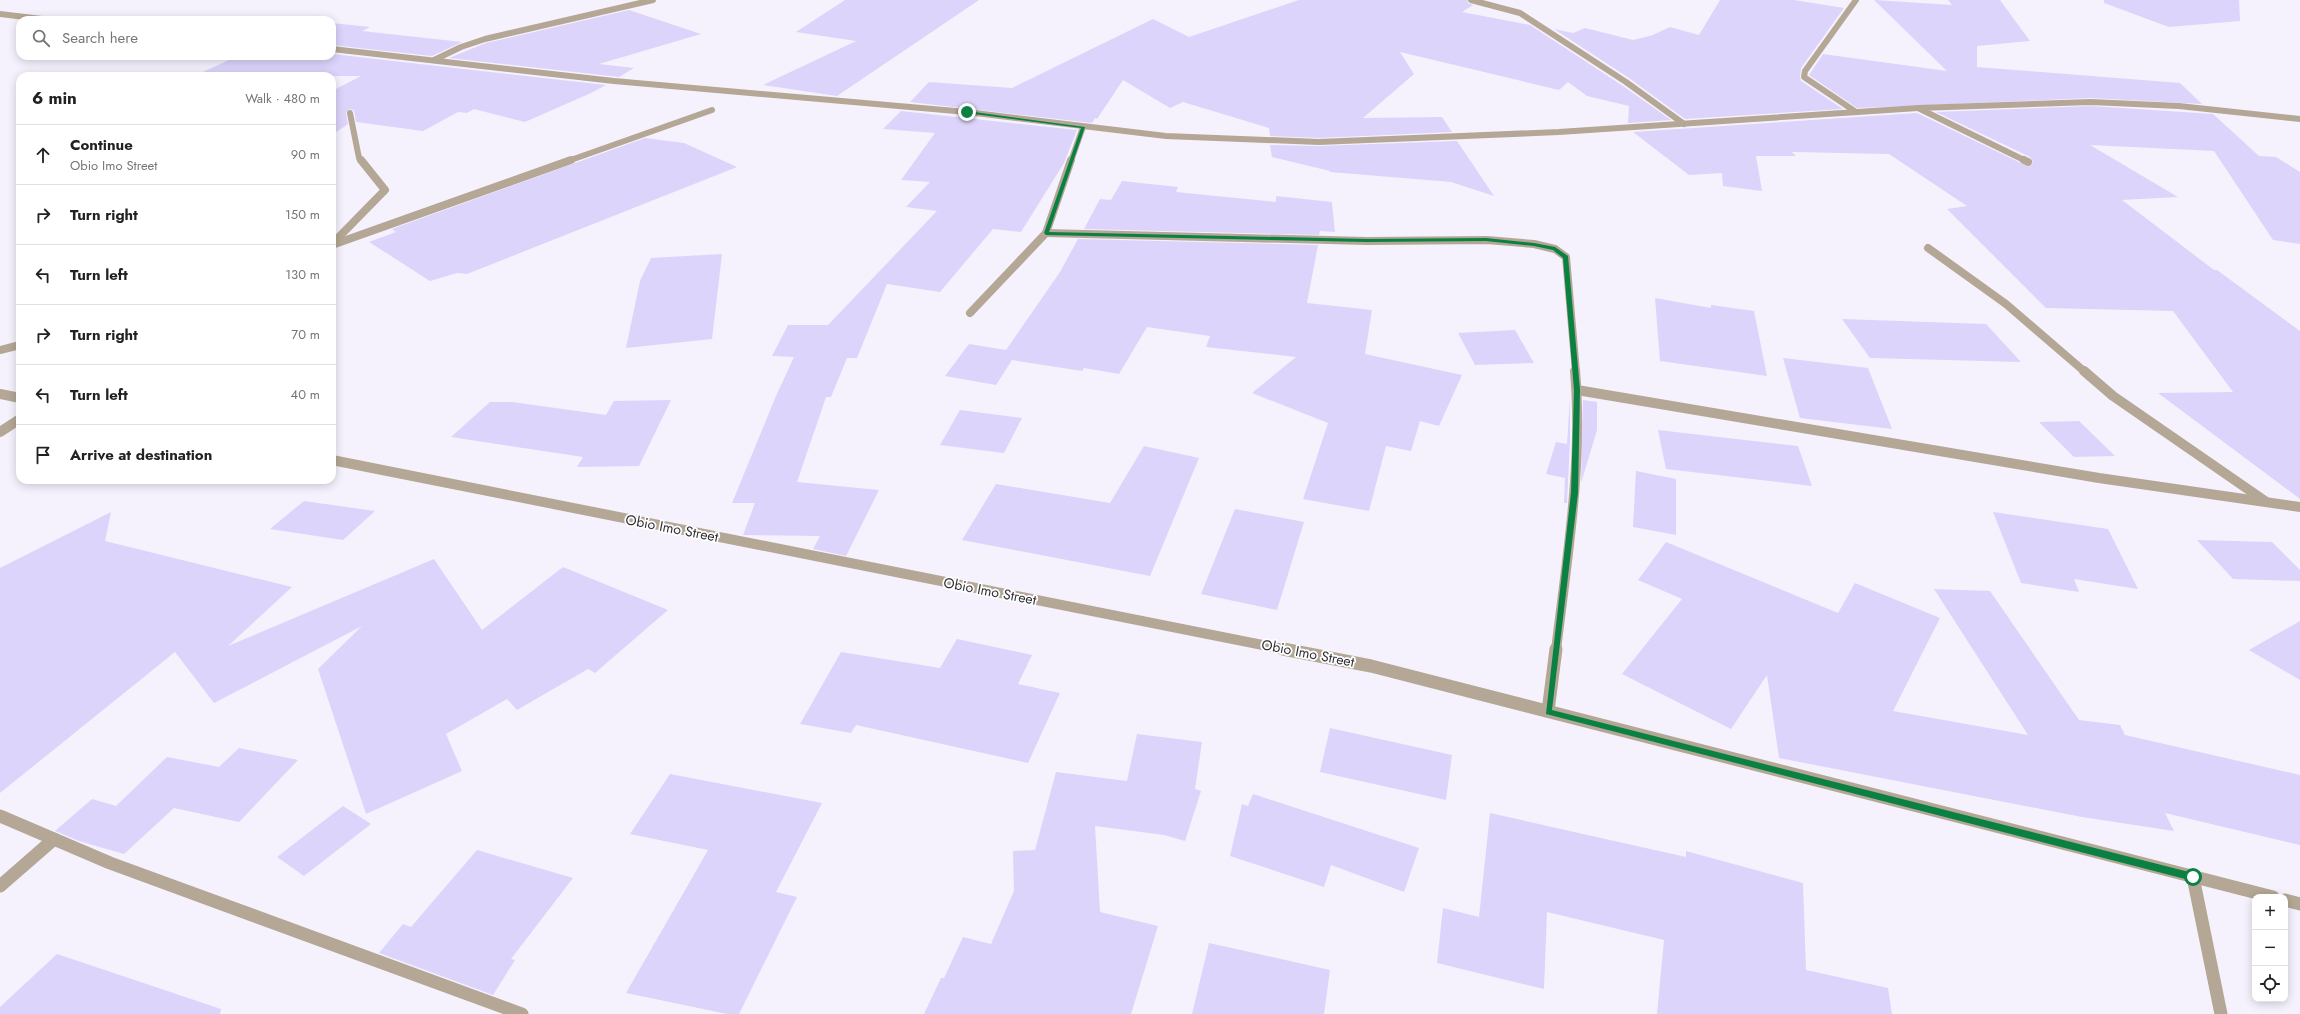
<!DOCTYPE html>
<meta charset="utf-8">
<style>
:root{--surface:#fff;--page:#f6f6f6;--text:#222;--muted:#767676;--line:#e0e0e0}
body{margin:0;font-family:Jost,sans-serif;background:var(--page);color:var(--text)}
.controls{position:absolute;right:12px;bottom:12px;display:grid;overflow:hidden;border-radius:8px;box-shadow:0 2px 10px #0003}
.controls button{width:36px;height:36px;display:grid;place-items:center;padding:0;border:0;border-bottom:1px solid var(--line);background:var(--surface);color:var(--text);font:20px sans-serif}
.stop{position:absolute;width:12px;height:12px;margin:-9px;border:3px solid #0b8043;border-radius:50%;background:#fff}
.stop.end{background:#0b8043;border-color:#fff;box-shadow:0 1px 4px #0008}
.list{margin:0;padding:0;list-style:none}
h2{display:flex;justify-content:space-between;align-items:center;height:52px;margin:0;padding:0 16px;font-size:17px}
h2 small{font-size:13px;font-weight:400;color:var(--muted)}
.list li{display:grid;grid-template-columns:26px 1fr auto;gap:12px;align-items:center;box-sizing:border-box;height:60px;padding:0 16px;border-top:1px solid var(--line)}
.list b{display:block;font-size:15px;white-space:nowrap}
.list p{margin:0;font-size:13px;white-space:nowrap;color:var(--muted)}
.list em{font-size:13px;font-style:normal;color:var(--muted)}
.icon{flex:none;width:22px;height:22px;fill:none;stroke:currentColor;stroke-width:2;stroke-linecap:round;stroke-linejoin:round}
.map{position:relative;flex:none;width:2300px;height:1014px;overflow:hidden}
.search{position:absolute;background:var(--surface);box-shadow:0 2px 10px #0003;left:16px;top:16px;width:320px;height:44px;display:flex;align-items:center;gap:10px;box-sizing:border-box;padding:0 14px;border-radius:12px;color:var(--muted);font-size:15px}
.panel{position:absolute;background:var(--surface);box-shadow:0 2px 10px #0003;left:16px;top:72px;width:320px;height:412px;border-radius:12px}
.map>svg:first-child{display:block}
.building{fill:#dcd4fa}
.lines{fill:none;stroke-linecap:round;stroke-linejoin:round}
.service-far1{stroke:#b4a795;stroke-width:6}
.service{stroke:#b4a795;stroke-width:8}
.minor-far3{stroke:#b4a795;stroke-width:6}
.minor-far2{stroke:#b4a795;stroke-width:8}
.minor-far1{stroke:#b4a795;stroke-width:10}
.minor{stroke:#b4a795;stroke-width:13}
.tertiary-far1{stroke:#b4a795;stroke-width:10}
.tertiary{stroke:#b4a795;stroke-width:13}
.route{fill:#0b8043}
.labels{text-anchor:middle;stroke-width:3.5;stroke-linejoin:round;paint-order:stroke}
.street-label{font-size:14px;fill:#302f36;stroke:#fff}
</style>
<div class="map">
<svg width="2300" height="1014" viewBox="0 0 2300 1014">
<rect width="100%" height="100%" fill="#f5f2fe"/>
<g class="building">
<path d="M845,0H979L837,96L763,85L856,41L796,32Z"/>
<path d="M1299,0H1467L1468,3L1473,5L1462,12L1530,25L1623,86L1671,120L1628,123L1629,106L1587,96L1568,82L1559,90L1400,52L1414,74L1363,118L1442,117L1452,132L1319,138L1270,136L1269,128L1183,102L1170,108L1123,80L1097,119L1095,118L1092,123L910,102L929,82L1012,88L1153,19L1189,37Z"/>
<path d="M1720,0H1794L1844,8L1801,68L1800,77L1801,81L1843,109L1685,119L1629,78L1554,29L1573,33L1585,28L1633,40L1653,35L1670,27L1699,35Z"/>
<path d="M1874,0L1952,5L1948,0H2000L2030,41L1977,46V67L2180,83L2202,104L2091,98L1857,108L1809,75L1823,54L1947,71Z"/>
<path d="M2104,0H2239L2240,21L2169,27L2104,3Z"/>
<path d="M629,10L701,34L599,64L634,68L619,77L449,58L486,43Z"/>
<path d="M332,23L370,27L362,31L462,42L432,56L332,45Z"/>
<path d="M332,54L606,85L591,93L525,122L474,109L467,113L458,112L423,131L356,122L354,110L350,109L346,112L348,124L332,135V91L361,76H194L238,56H332Z"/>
<path d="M2091,106L2213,114L2259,156L2276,157L2300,172V244L2273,240L2214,151L2090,145L2178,197L2122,200L2214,270H2217L2300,331V499L2158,393L2233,392L2173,311L2046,308L1947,209L1967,206L1889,154L1792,152L1796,156H1756L1762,191L1723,186L1722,173L1689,175L1633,132L1917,113L2029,167L2033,162L2030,157L1936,112Z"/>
<path d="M901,111L1077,130L1064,163L1021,232L993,229L940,292L887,284L857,358H847L831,397H826L797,482L879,490L846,556L813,549L820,536L743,535L755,503H732L776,396L794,357L772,356L788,325H828L937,211L906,207L930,182L901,180L935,133L883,129Z"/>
<path d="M645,138L684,143L737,167L467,274L457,273L430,281L369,242L396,232L392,229Z"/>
<path d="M1457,141L1494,196L1451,182L1330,172V171L1272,157L1270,145L1319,146Z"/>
<path d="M1122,181L1178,187L1176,192L1276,202V196L1332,202L1335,232L1320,231L1319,235L1084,229L1100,199L1111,200Z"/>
<path d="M1078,239L1318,245L1307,303L1372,310L1365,354L1462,375L1439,426L1420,421L1411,451L1386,446L1369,511L1303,499L1328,423L1252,393L1296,357L1206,347L1210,336L1147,327L1119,374L1084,368L1082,371L1012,360L996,385L945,376L969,344L1006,350L1060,272Z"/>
<path d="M722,254L712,339L626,348L640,281L651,258Z"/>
<path d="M1655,298L1711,308V305L1754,311L1767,376L1660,361Z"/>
<path d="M1842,319L1986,324L2021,362L1870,358Z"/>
<path d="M1515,330L1534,363L1475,365L1458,333Z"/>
<path d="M1783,358L1868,368L1892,429L1800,418Z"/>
<path d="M1570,398V441L1567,503H1564L1565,478L1546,474L1556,442L1567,444Z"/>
<path d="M671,400L639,466L577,467L583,457L451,437L490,402H512L606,415L614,401Z"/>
<path d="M1583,400L1597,402V430L1581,483Z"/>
<path d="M960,410L1022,418L1004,453L940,445Z"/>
<path d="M2079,421L2115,456L2074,457L2039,422Z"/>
<path d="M1658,430L1798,446L1812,486L1666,469Z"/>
<path d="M1144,446L1199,458L1150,576L962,540L996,484L1110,503Z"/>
<path d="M1636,471L1676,479V535L1633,527Z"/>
<path d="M304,501L375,511L343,540L270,529Z"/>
<path d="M1235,509L1304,522L1277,610L1201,594Z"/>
<path d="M111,512L105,541L292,587L228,646L434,559L482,630L563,567L668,610L595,673L588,669L517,710L507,699L446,734L462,771L366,814L318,669L362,626L214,703L175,652L0,793V568Z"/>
<path d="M1993,512L2108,529L2138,589L2074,579L2079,592L2021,583Z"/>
<path d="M2197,540L2272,542L2300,570V581L2233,579Z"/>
<path d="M1666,542L1838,613L1855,583L1940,618L1893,711L2028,735L1934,589L1990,591L2079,720L2120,725L2125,735L2300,775V845L2165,813L2174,831L2082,817L1779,758L1767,675L1731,729L1622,674L1682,599L1638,580Z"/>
<path d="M2300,621V680L2249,650Z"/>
<path d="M957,639L1032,655L1018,684L1060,693L1028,763L856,725L851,733L800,724L841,652L940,668Z"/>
<path d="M1330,728L1452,755L1446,800L1320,772Z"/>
<path d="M1137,734L1202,742L1195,789L1201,791L1185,841L1164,835L1095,826L1100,912L1158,926L1131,1014H924L941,978H944L963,937L991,944L1014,891L1013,851L1035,850L1056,772L1127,781Z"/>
<path d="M239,748L298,760L239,822L174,808L124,854L79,841L55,831L92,799L116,806L167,757L219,767Z"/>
<path d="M670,774L822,803L776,892L797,897L739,1014H727L626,993L708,850L630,834Z"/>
<path d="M1253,794L1419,848L1404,892L1331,865L1324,887L1230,856L1242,804L1248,806Z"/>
<path d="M343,806L371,824L304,876L277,857Z"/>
<path d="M1490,813L1686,857V851L1803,883L1806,970L1888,988L1892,1014H1657L1664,940L1547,912L1544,989L1437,963L1443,908L1479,917Z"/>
<path d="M477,850L573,878L511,959L515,960L493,995L379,953L403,924L411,927Z"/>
<path d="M1209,943L1330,970L1324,1014H1192Z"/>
<path d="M57,954L221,1009L220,1014H0V1007Z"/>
</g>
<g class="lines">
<path class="service-far1" d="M350,113L359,158L361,161"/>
<path class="service" d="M332,244L385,190L361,160"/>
<g class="minor-far3">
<path d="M1471,0L1520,13L1626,82L1684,124"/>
<path d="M1856,0L1805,71L1804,77L1856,112"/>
<path d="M0,14L50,20"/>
<path d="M332,49L614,81L967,112L1166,136L1319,142L1559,132L1918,108L2091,102L2179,106L2300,119"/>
<path d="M434,60L461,47L485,39L653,0"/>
<path d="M1920,109L2026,161"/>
<path d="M568,161L712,110"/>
<path d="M1071,161L1083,127"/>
</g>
<g class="minor-far2">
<path d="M2024,160L2028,162"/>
<path d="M1046,233L1367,241L1487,240L1534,244L1555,249L1566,257L1576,372"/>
<path d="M332,245L571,160"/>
<path d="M1928,248L2006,304L2085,372"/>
<path d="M970,313L1046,233L1071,160"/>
<path d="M0,350L20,345"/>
</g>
<g class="minor-far1">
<path d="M2084,371L2113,396L2265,501"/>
<path d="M1577,390L2099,478L2300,507"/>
<path d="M0,432L20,419"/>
<path d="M1556,650C1567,558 1583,464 1575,371"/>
</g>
<g class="minor">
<path d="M1548,711L1556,649"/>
<path d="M0,816L110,863L522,1014"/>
<path d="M2193,877L2221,1014"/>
<path d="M0,886L54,839"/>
</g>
<g class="tertiary-far1">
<path d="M0,394L20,398"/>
<path d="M332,460L1288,650"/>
</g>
<g class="tertiary">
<path d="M1283,649L1371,666L2273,897"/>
<path d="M2285,900L2300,904"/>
</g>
</g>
<path class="route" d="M967,111L1085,127L1049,232L1367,239L1486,238L1534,243L1555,247L1568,256L1580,390L1578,493L1552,710L2193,873L2196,875V880L2193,881L1546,714L1571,493L1574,390L1563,258L1553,250L1534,246L1486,241L1367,242L1046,235L1044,233L1081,128L966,113Z"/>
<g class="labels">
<g class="street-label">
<text transform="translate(672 528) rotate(11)" y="5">Obio Imo Street</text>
<text transform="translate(990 591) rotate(11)" y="5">Obio Imo Street</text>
<text transform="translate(1308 653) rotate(11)" y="5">Obio Imo Street</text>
</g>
</g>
</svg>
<div class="controls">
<button>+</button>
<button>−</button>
<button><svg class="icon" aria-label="locate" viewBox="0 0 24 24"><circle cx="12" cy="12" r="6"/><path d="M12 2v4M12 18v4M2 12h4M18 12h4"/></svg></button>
</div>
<div class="stop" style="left:2193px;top:877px"></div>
<div class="stop end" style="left:967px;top:112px"></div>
<div class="search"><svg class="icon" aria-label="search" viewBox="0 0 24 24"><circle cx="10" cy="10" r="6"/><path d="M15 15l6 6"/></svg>Search here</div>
<section class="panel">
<h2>6 min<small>Walk · 480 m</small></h2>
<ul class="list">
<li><svg class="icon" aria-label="ahead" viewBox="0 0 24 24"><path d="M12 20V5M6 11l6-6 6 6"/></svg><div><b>Continue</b><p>Obio Imo Street</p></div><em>90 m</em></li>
<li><svg class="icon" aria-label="right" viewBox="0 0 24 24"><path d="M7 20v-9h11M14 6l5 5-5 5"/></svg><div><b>Turn right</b></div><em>150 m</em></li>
<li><svg class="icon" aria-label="left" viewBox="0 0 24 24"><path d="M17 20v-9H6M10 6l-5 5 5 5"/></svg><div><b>Turn left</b></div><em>130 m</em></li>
<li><svg class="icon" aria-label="right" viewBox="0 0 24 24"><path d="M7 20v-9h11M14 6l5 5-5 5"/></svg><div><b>Turn right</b></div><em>70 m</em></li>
<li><svg class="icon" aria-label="left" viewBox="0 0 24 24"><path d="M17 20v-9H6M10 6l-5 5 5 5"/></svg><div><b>Turn left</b></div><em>40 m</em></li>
<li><svg class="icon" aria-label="arrive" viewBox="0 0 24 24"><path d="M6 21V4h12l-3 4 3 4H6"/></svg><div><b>Arrive at destination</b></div></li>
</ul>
</section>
</div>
